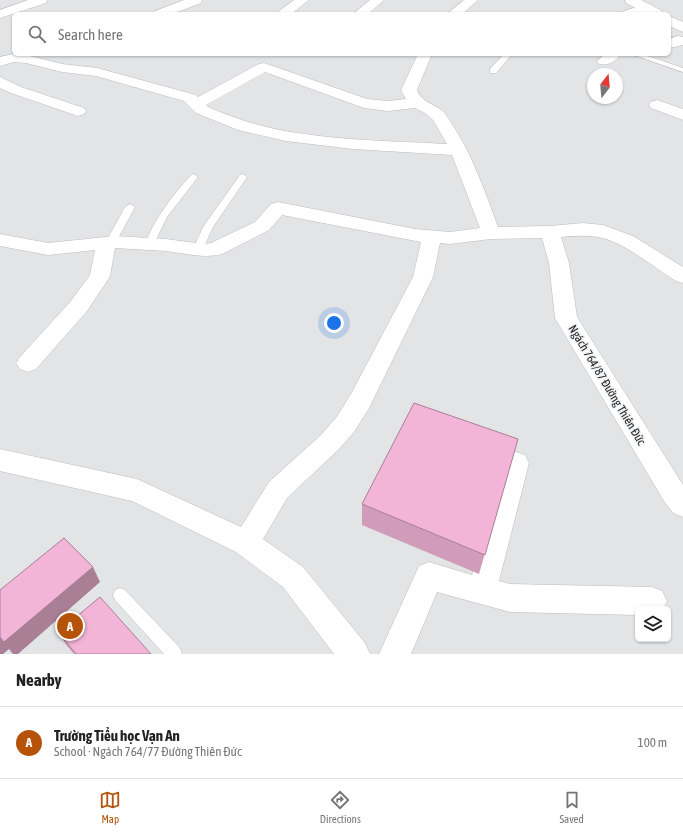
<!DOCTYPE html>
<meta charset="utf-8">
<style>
:root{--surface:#fff;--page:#f2f2f2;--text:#222;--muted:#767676;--line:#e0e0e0;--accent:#b45309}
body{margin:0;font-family:"Asap Condensed",sans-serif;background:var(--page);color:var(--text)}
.controls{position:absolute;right:12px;bottom:12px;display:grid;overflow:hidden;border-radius:6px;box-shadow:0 1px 3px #0004}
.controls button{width:36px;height:36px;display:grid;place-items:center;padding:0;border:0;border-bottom:1px solid var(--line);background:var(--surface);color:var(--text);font:20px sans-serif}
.compass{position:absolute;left:587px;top:68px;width:36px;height:36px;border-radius:50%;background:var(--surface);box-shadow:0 1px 3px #0004;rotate:16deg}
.you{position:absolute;left:334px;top:323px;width:14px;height:14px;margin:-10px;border:3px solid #fff;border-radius:50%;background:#1a73e8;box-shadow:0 0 0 6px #1a73e833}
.badge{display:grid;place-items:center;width:26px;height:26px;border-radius:50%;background:var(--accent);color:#fff;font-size:13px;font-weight:700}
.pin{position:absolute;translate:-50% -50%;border:2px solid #fff;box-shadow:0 1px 4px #0006}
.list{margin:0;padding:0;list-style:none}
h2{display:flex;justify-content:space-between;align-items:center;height:52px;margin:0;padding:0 16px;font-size:17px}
h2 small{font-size:13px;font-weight:400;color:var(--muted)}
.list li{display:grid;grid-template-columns:26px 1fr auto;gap:12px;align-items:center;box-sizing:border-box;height:72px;padding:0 16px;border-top:1px solid var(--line)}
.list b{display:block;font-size:15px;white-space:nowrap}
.list p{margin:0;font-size:13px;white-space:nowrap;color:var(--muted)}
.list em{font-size:13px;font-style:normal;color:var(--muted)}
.icon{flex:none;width:22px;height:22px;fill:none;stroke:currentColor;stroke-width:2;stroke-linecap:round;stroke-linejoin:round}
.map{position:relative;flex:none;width:683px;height:654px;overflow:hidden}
.search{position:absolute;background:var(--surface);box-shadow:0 1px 3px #0004;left:12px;right:12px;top:12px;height:44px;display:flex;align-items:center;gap:10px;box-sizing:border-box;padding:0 14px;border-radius:6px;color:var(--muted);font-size:15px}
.sheet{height:124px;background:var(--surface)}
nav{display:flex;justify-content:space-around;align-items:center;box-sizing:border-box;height:56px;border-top:1px solid var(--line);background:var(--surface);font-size:11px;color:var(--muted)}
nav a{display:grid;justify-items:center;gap:2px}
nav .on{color:var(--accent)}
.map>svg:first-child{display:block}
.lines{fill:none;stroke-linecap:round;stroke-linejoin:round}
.lane-casing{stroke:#bcbcbd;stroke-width:1}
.street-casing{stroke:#bcbcbd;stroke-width:1}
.secondary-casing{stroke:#bcbcbd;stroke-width:1}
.lane{fill:#fff;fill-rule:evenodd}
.street{fill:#fff;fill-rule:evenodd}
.secondary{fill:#fff;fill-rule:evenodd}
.wall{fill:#d09cb9}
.shaded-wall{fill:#a97f96}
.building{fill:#f2b5d7;stroke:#a97f96}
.labels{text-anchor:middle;stroke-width:3;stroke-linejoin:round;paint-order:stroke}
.street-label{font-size:12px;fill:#252626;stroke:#f0f1f2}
</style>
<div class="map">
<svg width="683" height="654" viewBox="0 0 683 654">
<rect width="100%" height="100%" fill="#e3e4e5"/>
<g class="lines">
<defs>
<g id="lane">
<path d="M504,54H512L496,73H490V69Z"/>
<path d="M631,54H642L683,68V72Z"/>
<path d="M194,174L198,177L167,217L153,246H147L145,244C155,218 172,196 191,175Z"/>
<path d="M243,174L247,177L213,227L202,251L198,252L194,251L193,249L203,227L240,175Z"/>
<path d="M130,204L135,207L116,242L111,245L108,244L106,242L125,207Z"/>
<path d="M120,588L125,590L180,648L182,654H164L115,600L113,595L115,590Z"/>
</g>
<g id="street">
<path d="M184,0H202L201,3L172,14H153L155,11Z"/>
<path d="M294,0H309L291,14H275Z"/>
<path d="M370,0H384L368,14H353Z"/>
<path d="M464,0H478L462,14H447Z"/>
<path d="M647,4L652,5L654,8C648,17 632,14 622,14L624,11Z"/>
<path d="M678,36L683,37V45L669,48V39Z"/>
<path d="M13,54L26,55L62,64L97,68L196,95L198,97L259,64L264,63L367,99L388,101L406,99L401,90L418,54H432L417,90C422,104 438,104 446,115C470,149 484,188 498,227L550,226L583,223L603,225L633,236L683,267V283L676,281C655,268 621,240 598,237C586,235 574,236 561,237L569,263L577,317L683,485V517L673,513L664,501L555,318L549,263L542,238L491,239L450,244L440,243L433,277L369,408L354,432L339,449L287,498L263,539L303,567L365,643L370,654H334L283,587L236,552L132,501L0,471V449L137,479L241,527L269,482L321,435L336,418L351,394L413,277L421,242L282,215L269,230L222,254C203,259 185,253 166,251C149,250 132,249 115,248L110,276L107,281L87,311L36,369L28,372L20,369L16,363L20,357L71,301L90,275L95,250L48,255L0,246V234L48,243L115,236L166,239L203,244L211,243L255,222L271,204L278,202L415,229L450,232L480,228L452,155L353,149L286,141L238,130L196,113L184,101L96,76L62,72L26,63L14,62L0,66V57ZM265,72L364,108L388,111L415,108L425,113L433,120L447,144C378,140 293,141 228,115C221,112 212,110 206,105Z"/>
<path d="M605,54H621C616,61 608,66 599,64L597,61Z"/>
<path d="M0,77L21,87L84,108L86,111L84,114L78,116L11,93L0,88Z"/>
<path d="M657,100L683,109V120L651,108L649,105L651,102Z"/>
<path d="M516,452L525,455L529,463L499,581L510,584L652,587L662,591L667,601L663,609H638V615L510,612L437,592L411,654H379L419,566L429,562L472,575L503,463L507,455Z"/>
</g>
<g id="secondary">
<path d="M28,0H47L46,3L0,18V10Z"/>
<path d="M625,0H641L662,11L664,14H647L626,3Z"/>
<path d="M669,16L683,22V32L669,26Z"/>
</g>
</defs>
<use href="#lane" class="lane-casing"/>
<use href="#street" class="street-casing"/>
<use href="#secondary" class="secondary-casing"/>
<use href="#lane" class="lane"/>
<use href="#street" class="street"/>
<use href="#secondary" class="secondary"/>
</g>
<g class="wall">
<path d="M518,439L479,574L362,525V504Z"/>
<path d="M58,632L151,654H74L67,646Z"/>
</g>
<path class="shaded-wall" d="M93,567L100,582L18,654H13L9,649L3,654H0V637Z"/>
<g class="building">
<path d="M414,403L518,439L485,555L362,504Z"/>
<path d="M64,538L93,567L4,642L0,637V590Z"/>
<path d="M100,597L151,654H76L58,632Z"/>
</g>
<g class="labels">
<g class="street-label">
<text transform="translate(607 385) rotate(59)" y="4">Ngách 764/87 Đường Thiên Đức</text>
</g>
</g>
</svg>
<div class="controls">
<button><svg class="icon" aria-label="layers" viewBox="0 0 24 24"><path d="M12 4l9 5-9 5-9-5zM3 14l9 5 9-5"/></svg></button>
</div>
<svg class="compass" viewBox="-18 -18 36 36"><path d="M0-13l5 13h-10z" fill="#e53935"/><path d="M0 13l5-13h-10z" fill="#767676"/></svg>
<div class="you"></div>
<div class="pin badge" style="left:70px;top:626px">A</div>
<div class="search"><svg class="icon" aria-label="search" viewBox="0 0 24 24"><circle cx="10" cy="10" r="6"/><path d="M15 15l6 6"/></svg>Search here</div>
</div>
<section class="sheet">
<h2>Nearby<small></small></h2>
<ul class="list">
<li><span class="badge">A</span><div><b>Trường Tiểu học Vạn An</b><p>School · Ngách 764/77 Đường Thiên Đức</p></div><em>100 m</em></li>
</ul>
</section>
<nav>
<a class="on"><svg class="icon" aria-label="map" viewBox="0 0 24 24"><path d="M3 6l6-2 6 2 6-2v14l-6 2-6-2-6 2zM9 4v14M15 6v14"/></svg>Map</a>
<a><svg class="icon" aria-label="directions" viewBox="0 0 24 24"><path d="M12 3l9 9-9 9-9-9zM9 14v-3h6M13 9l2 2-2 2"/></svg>Directions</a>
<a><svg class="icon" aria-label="saved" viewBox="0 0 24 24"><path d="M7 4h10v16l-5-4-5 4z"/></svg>Saved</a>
</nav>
